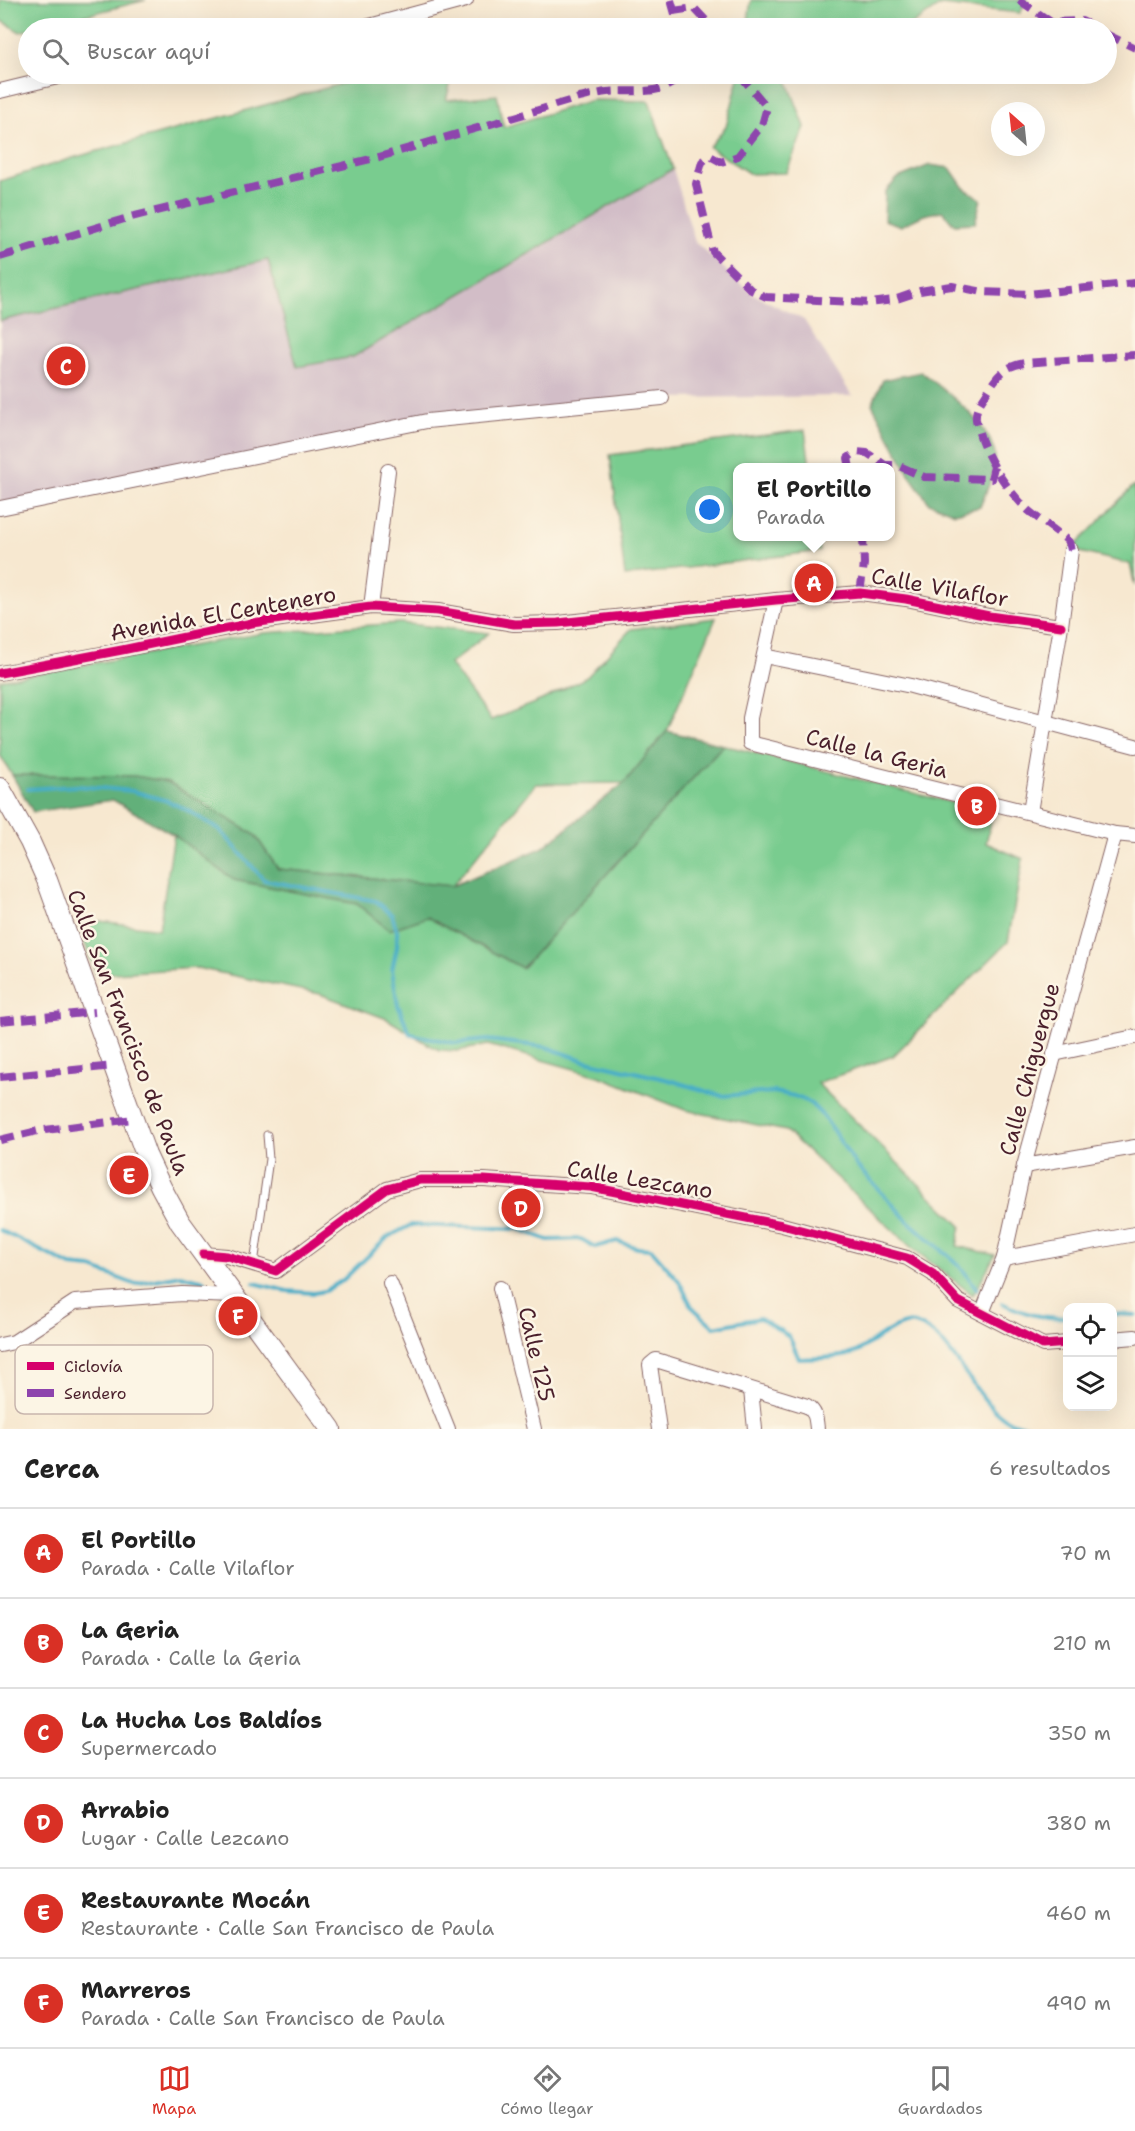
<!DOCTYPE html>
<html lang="es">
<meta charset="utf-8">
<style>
:root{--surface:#fff;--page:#f2f2f2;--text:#222;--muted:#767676;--line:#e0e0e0;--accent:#d93025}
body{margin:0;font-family:"Shantell Sans",sans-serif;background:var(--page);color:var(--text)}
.controls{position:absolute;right:18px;bottom:18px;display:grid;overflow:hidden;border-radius:12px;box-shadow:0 6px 24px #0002}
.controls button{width:54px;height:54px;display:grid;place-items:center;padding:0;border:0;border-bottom:2px solid var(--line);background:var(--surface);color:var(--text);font:30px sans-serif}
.compass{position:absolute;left:991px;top:102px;width:54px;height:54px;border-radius:50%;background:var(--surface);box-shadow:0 6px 24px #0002;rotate:333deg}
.you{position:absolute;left:710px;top:510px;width:21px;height:21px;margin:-15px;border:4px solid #fff;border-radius:50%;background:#1a73e8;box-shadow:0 0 0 9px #1a73e833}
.badge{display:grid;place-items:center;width:39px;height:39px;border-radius:50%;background:var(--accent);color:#fff;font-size:20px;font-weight:700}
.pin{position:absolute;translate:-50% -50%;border:3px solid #fff;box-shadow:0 2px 6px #0006}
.popup{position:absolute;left:733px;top:463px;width:162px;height:78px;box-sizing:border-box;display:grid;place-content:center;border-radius:12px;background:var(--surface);filter:drop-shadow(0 2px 4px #0005);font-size:20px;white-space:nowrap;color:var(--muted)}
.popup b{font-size:22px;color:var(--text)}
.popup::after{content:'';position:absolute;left:50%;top:100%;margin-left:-12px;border:12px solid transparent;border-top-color:var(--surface)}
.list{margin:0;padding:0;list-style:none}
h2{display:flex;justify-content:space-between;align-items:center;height:78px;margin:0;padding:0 24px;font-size:26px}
h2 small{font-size:20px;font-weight:400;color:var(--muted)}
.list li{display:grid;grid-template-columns:39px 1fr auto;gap:18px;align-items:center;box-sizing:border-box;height:90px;padding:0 24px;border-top:2px solid var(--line)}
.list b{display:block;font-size:22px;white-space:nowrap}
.list p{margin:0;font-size:20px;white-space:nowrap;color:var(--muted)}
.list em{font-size:20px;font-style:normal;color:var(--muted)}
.icon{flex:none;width:33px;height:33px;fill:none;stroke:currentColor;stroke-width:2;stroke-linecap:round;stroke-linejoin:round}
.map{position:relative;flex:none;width:1135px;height:1429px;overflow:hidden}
.search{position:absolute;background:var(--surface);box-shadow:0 6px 24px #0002;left:18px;right:18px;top:18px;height:66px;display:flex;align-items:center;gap:15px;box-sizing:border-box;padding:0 21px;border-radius:33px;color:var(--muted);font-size:22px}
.sheet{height:618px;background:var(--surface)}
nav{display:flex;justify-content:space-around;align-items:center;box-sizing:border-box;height:84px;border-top:2px solid var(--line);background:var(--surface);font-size:16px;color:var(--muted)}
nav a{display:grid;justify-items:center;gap:3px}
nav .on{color:var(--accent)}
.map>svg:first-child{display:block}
.industrial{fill:#d2bdc7}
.green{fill:#79cc8f;stroke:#62765d;stroke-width:1.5}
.forest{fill:#62b07a;stroke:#566852;stroke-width:1.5}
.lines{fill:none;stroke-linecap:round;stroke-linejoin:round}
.stream{stroke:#47adc7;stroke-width:4}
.service-casing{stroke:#876565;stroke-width:9}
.minor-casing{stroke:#876565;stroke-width:16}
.secondary-casing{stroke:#876565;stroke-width:22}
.service{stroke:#fff;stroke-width:7}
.minor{stroke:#fff;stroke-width:14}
.secondary{stroke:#fff;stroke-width:20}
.quiet{stroke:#8e44ad;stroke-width:8;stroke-dasharray:15 8;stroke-linecap:butt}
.cycleway-casing{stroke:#fcf5e5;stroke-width:13}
.cycleway{stroke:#d6006c;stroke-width:9}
.labels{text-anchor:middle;stroke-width:5;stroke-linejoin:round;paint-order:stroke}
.street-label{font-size:22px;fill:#4a1f2b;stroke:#fcf5e5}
.key{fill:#fcf5e5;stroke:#c7b5ad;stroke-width:1.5}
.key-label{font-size:16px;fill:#4a1f2b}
</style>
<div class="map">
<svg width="1135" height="1429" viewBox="0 0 1135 1429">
<rect width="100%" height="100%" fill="#fcf5e5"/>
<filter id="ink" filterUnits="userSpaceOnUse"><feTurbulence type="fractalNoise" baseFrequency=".0167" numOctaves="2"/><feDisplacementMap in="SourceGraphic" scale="12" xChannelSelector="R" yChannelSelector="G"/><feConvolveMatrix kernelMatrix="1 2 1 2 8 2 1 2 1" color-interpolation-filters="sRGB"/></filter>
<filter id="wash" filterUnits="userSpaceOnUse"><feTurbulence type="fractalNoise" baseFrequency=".008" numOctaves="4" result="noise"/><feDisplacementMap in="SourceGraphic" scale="24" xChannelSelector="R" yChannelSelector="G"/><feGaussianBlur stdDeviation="1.35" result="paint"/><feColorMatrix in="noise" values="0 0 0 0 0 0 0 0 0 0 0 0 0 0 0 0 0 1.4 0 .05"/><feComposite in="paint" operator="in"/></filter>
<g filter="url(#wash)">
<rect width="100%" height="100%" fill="#f7e8d0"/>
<path class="industrial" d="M673,169L695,242L751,293L804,320L852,396L662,398L427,421L0,508V321L269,260L297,367L353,357Z"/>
<g class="green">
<path d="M0,0H146L20,32L0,20Z"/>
<path d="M751,0H1027L1020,13L941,5L908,27L747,28Z"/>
<path d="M377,74H453L446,100L497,95L504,127L592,100L649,101L673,169L353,357L297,367L268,260L0,321V181L76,157Z"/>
<path d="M740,74H785L805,127L786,173L750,174L709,147L726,127Z"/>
<path d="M805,430L810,467L738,468V536L818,537L820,551L625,576L610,455Z"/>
<path d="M1133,486H1135V586L1130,564L1071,550Z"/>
<path d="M716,618L667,731L624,783L536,784L452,886L278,869L255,835L168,782L134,776L12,775L0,755V680L264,633L400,623L489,633L450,664L491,720L542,700L587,677L631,629Z"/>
<path d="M723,745L993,813L986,843L1023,859L1008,942L893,1056L817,1083L961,1226L957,1246L995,1255L973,1295L911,1247L786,1131L685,1110L599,1076L488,1045L457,1051L440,1050L431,1046L387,1019L320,994L197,968L96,974L79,927L100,921L159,929L174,835L234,880L357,904L389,930L427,917L522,968Z"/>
</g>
<g class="forest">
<path d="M930,165L950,168L964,188L981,199L975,223L954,224L942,211L924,215L901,226L884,220L885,192L898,178Z"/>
<path d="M921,372C945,390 989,423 995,454C998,468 985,494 980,507L955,513L929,503L910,476L872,404L883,380Z"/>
<path d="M667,731L723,745L522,968L427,917L389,930L357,904L234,880L174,835L113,800L33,812L12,775L134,776L168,782L255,835L278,869L452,886L542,848L624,783Z"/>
</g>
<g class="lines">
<g class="stream">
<path d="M28,789L77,786L132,791L168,801L187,810L220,830L264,880L376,901L392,915L397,931V947L392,970L398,1005L410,1034L455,1043L488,1040L546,1047L583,1060L669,1080L722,1096L774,1092L794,1096L809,1102L824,1117L856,1165L908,1221L959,1265L977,1289"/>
<path d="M0,1230L71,1266L92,1268L134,1284L180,1275L205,1281"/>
<path d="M254,1283L287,1291L314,1293L325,1291L343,1280L388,1237L411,1225L519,1229L548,1240L581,1239L595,1247L617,1241L638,1248L651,1249L679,1281L692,1307L714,1327L760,1318L789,1336L799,1359C816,1358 837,1359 854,1353C870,1346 897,1319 915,1324C955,1336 972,1402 1011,1422C1021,1427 1044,1427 1056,1429"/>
<path d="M1002,1303C1026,1314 1040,1319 1068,1317"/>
<path d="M1112,1314L1135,1315"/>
</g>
</g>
</g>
<g filter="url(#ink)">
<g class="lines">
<defs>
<path id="service" d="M254,1264L269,1159L267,1135"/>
<g id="minor">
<path d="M362,28L466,0"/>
<path d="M0,91L70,74"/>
<path d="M0,508L427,421L662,398"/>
<path d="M776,600L750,718V743L1115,834L1135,836"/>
<path d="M371,607L388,471"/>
<path d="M764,656L911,686L1135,746"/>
<path d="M0,673L122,650L252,623L371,607L438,611L514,624L558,623L776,600L860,593L906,599L989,616L1061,626"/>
<path d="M1030,812L1061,626L1071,550"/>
<path d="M1054,1054L1134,1037"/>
<path d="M1024,1166L1135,1147"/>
<path d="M203,1254L227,1256L276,1271L387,1189L420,1180H484L591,1187L782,1225L907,1258L933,1274L958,1301L1043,1345L1068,1343"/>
<path d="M1004,1258L1135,1234"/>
<path d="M390,1283L448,1429"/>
<path d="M500,1288L534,1429"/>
<path d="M982,1313L1004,1258L1024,1166L1115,834"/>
<path d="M1112,1339L1135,1337"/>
<path d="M0,1345L14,1342L75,1302L182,1294L233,1296"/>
<path d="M751,1390L755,1429"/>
<path d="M659,1429L650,1365L656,1360L807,1406C816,1412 816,1419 817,1429"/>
</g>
<path id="secondary" d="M0,788L30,842L47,880L146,1155L161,1187L180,1222L331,1429"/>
</defs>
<use href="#service" class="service-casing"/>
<use href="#minor" class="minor-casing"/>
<use href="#secondary" class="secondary-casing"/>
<use href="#service" class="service"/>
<use href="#minor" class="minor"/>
<use href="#secondary" class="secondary"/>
<g class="quiet">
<path d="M671,0L679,28"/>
<path d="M1019,0L1051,22L1082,21L1096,28"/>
<path d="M673,11L694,8L713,28"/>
<path d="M1106,34L1135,48"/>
<path d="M739,74L767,107L762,125L738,156L721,162L710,156L702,162L696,184L713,252L751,290L766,297L870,303L894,300L920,291L952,286L983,292L1029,294L1135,283"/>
<path d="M0,257L131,217L379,157L579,98C588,96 598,93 607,92C633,89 663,98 682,74"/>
<path d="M850,468L848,458L856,452L867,453L885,465H897L924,477L991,479L994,467"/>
<path d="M1071,550L1069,542C1057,531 1042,522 1029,511C1007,491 980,450 976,419C975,409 981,402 986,394C997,376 1002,367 1024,363L1135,355"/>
<path d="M860,593L864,564L863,536"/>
<path d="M0,1021L95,1012"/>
<path d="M0,1077L114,1066"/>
<path d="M0,1140L37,1131L133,1119"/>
</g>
<defs>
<g id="cycleway">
<path d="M0,673L122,650L252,623L371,607L438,611L514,624L558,623L776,600L860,593L906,599L989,616L1061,626"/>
<path d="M203,1254L227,1256L276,1271L387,1189L420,1180H484L591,1187L782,1225L907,1258L933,1274L958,1301L1043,1345L1068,1343"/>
</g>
</defs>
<use href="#cycleway" class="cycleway-casing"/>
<use href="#cycleway" class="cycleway"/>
</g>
</g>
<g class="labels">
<g class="street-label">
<text transform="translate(940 587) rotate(10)" y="8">Calle Vilaflor</text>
<text transform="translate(223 613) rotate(-10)" y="8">Avenida El Centenero</text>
<text transform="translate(877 753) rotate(14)" y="8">Calle la Geria</text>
<text transform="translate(129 1032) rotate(69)" y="8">Calle San Francisco de Paula</text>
<text transform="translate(1029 1069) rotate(-75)" y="8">Calle Chiguergue</text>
<text transform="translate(640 1179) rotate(9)" y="8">Calle Lezcano</text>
<text transform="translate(537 1354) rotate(77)" y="8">Calle 125</text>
</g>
</g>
<rect x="15" y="1345" width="198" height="69" rx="9" class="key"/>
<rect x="27" y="1362" width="27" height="8" fill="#d6006c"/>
<rect x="27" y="1389" width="27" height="8" fill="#8e44ad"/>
<g class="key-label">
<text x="64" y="1372">Ciclovía</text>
<text x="64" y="1399">Sendero</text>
</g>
</svg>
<div class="controls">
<button><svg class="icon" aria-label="locate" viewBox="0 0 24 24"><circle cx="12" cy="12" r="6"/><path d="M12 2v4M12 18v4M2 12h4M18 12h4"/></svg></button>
<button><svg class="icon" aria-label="layers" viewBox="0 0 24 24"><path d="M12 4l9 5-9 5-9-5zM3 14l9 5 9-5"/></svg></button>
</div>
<svg class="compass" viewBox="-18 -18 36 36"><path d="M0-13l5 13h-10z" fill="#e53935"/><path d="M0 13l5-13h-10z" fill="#767676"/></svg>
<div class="you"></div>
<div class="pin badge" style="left:814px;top:583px">A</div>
<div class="popup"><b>El Portillo</b>Parada</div>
<div class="pin badge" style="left:977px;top:806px">B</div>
<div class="pin badge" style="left:66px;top:366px">C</div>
<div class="pin badge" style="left:521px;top:1208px">D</div>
<div class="pin badge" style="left:129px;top:1175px">E</div>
<div class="pin badge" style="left:238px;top:1316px">F</div>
<div class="search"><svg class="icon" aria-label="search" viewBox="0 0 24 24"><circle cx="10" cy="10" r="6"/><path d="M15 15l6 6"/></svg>Buscar aquí</div>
</div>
<section class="sheet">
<h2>Cerca<small>6 resultados</small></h2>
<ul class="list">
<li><span class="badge">A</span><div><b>El Portillo</b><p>Parada · Calle Vilaflor</p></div><em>70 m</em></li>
<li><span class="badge">B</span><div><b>La Geria</b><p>Parada · Calle la Geria</p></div><em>210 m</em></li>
<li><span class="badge">C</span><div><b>La Hucha Los Baldíos</b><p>Supermercado</p></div><em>350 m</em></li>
<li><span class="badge">D</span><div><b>Arrabio</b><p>Lugar · Calle Lezcano</p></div><em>380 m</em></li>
<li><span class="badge">E</span><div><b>Restaurante Mocán</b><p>Restaurante · Calle San Francisco de Paula</p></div><em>460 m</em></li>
<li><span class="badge">F</span><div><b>Marreros</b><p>Parada · Calle San Francisco de Paula</p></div><em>490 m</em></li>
</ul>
</section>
<nav>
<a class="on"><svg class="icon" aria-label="map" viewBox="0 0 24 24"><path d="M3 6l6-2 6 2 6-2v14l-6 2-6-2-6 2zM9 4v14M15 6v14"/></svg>Mapa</a>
<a><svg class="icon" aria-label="directions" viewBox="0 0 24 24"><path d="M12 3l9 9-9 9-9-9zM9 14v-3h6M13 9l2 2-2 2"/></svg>Cómo llegar</a>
<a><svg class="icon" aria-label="saved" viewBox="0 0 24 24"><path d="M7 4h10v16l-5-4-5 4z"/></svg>Guardados</a>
</nav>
